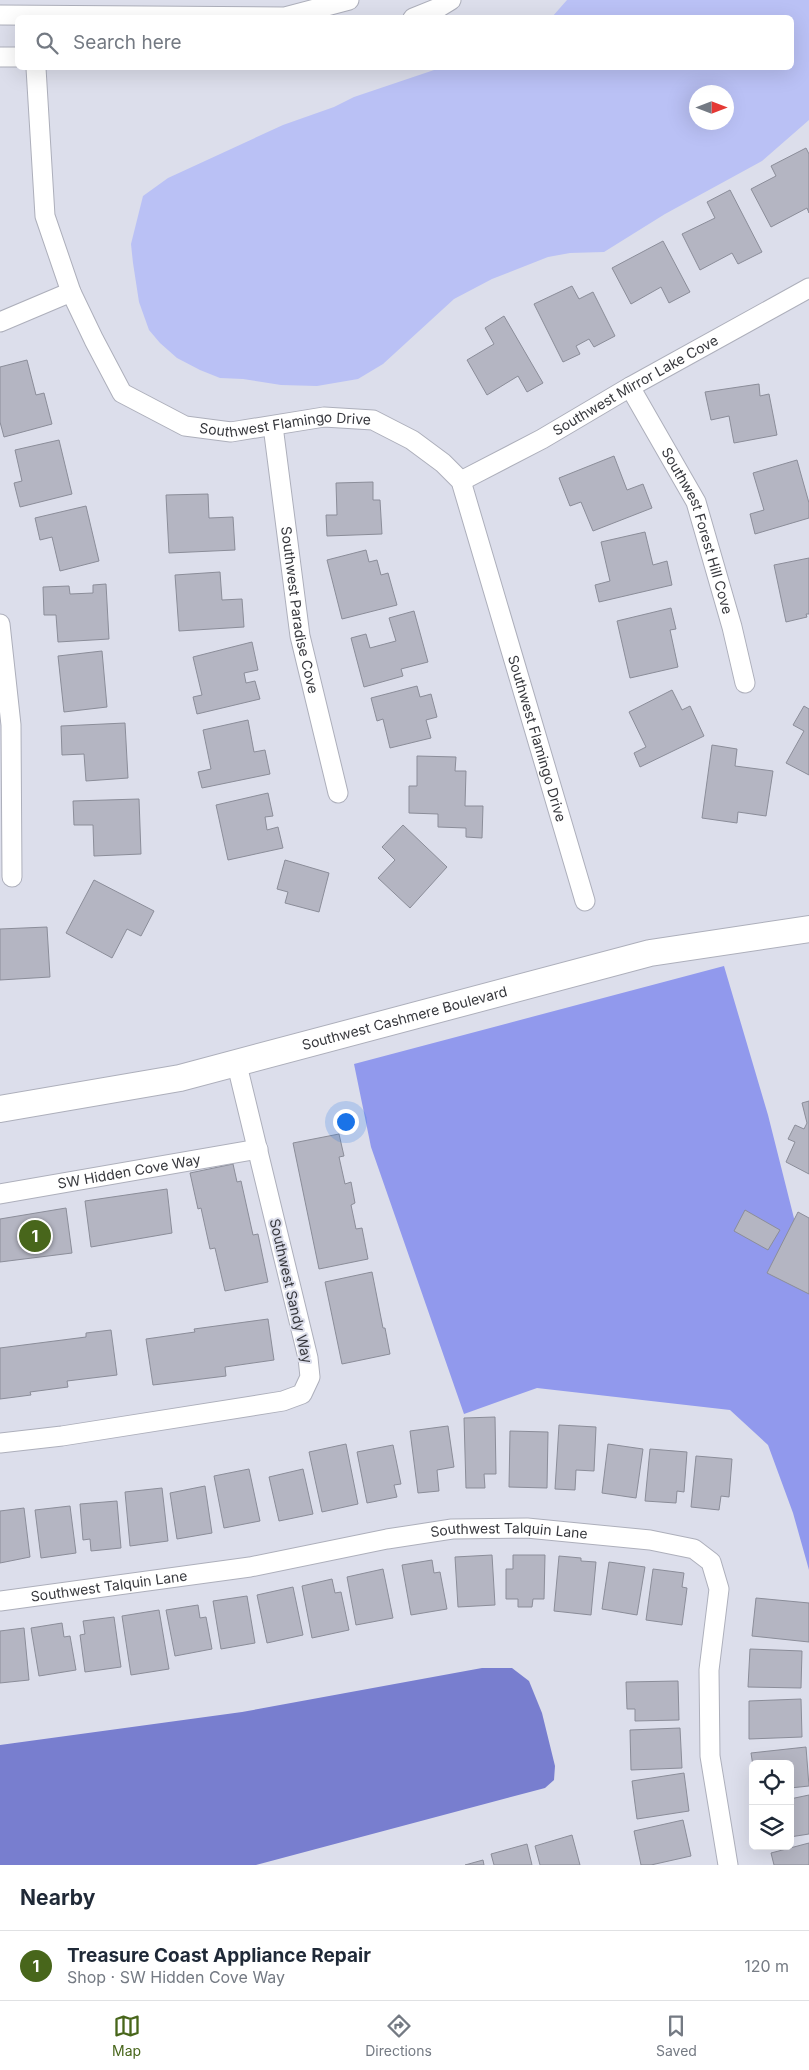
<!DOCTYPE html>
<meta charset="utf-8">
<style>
:root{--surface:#fff;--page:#f6f6f7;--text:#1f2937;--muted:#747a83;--line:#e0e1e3;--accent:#48661b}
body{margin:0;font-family:Inter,sans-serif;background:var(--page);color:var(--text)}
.controls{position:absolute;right:15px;bottom:15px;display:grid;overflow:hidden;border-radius:8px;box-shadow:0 5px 20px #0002}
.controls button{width:45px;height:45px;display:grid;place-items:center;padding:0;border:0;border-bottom:1px solid var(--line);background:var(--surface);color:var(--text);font:25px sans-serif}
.compass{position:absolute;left:689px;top:85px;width:45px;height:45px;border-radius:50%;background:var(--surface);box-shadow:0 5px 20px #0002;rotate:90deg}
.you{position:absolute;left:345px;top:1121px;width:18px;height:18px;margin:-12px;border:4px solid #fff;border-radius:50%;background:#1a73e8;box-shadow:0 0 0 8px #1a73e833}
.badge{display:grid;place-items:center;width:32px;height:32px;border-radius:50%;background:var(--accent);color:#fff;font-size:16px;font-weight:700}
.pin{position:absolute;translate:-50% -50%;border:2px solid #fff;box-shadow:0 1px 5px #0006}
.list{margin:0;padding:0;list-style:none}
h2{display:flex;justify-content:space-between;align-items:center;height:65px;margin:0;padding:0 20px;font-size:21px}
h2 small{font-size:16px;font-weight:400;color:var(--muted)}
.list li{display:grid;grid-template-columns:32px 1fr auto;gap:15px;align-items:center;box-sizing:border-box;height:70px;padding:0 20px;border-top:1px solid var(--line)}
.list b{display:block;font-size:19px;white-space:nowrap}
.list p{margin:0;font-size:16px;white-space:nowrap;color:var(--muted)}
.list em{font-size:16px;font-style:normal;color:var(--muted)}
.icon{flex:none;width:28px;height:28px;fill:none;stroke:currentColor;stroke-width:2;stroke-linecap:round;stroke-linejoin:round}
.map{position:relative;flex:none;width:809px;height:1865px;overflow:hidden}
.search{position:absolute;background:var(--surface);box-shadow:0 5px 20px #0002;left:15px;right:15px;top:15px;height:55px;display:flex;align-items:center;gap:12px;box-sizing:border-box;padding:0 18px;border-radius:8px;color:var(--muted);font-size:19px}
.sheet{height:135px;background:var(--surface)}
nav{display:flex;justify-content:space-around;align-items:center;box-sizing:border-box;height:70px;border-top:1px solid var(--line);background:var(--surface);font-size:14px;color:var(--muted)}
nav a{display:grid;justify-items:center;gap:2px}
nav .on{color:var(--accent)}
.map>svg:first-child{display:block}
.green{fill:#bac1f5;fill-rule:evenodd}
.forest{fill:#9199ed}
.water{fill:#787ecf}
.building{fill:#b4b5c2;stroke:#8b8d99}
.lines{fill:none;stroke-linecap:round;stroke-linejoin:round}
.street-casing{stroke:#adafbb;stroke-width:21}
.secondary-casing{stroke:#adafbb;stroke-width:28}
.street{stroke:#fff;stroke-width:19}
.secondary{stroke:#fff;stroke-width:26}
.labels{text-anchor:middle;stroke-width:4;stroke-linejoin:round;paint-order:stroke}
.street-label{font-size:14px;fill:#37383d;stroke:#dcdeeb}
</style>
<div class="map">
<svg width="809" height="1865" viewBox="0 0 809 1865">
<rect width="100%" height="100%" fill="#dcdeeb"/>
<path class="green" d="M567,0H809V120L762,161L665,214L604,252L570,253L548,257L492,279L454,299L383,364L358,379L317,386L281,385L243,379L220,378L200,370L177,358L160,343L149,330L139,302L133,263L131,244L143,196L168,178L283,125L334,107L354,97L440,68H792V18L552,17ZM696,92H726V122H696Z"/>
<path class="forest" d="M724,966L768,1115L803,1254L809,1253V1570L793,1513L768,1445L730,1410L537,1388L464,1414L371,1147L354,1064Z"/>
<path class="water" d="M482,1668H512L529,1681L542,1713L555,1766L554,1780L545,1788L256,1865H0V1745L242,1712Z"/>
<g class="building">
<path d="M806,148L809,154V213L807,208L771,227L751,189L776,176L771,166Z"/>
<path d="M730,190L762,252L738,264L732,253L700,270L682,234L715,218L707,202Z"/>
<path d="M663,241L690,292L669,303L661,287L631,304L612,268Z"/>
<path d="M572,286L579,299L593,292L615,336L594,347L589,339L576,346L580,354L563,362L534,304Z"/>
<path d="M504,316L543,383L527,392L518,376L487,395L467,360L494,344L485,328Z"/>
<path d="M27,360L36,395L44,393L52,424L4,437L0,422V367Z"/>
<path d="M759,384L760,396L769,394L777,435L734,443L729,416L711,420L705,392Z"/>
<path d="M59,440L72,494L20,507L14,483L22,481L15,450Z"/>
<path d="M614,456L627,490L643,484L652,508L593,531L581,502L570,506L559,478Z"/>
<path d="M797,460L809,503V518L755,534L750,514L764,510L753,473Z"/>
<path d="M373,482V500H380L382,534L327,536L326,515H337L336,483Z"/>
<path d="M208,494L209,518L233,517L235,550L169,553L166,495Z"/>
<path d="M86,506L99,561L60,571L52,537L40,540L35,518Z"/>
<path d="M645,532L653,565L667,561L672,585L599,602L595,585L610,581L601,542Z"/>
<path d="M366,550L369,562L377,560L381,575L388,573L397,605L342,619L327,560Z"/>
<path d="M809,558V614H806L807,617L786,622L774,565Z"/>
<path d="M220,572L222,600L242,599L244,627L179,631L175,575Z"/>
<path d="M106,584L109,639L58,642L56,615H44L43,587L69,586L70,594L93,593V585Z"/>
<path d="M671,608L676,629L670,630L678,667L630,678L617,621Z"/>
<path d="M414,611L428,662L401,669L403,676L364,687L351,638L366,634L370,648L396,641L389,618Z"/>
<path d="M252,642L258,670L244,673L246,683L255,681L260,699L197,714L193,697L202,695L193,657Z"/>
<path d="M102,651L107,707L64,712L58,656Z"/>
<path d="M417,686L420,697L431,694L437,717L426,720L431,738L390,748L383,719L377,721L371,698Z"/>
<path d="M672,690L682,710L690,706L704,736L640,767L634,753L646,747L629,712Z"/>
<path d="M804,706L809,709V775L786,763L804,731L793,725Z"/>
<path d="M248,720L254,752L265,750L270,774L202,788L198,772L211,769L203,730Z"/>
<path d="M125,723L128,778L86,781L84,754L62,755L61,726Z"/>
<path d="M712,745L737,749L735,766L773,771L766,816L738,812L737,823L702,818Z"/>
<path d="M417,756L456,757L455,771H466L465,806H483L482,838L466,837V828L438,827V814L409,813V786H417Z"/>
<path d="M268,793L273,816L265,817L267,830L278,827L283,848L228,860L216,805Z"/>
<path d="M139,799L141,854L94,856L93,825H74L73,801Z"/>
<path d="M403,825L447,867L410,908L378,878L395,860L382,847Z"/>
<path d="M285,860L329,873L319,912L285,903L288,892L277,889Z"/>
<path d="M94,880L154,911L141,936L127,929L112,958L66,933Z"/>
<path d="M47,927L50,977L0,980V929Z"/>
<path d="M809,1101V1174L786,1162L795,1142L788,1139L795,1125L804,1129L807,1123L802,1103Z"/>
<path d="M339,1134L344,1156L339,1157L345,1184L351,1182L355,1203L351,1205L356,1229L362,1228L368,1259L319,1269L293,1143Z"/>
<path d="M233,1164L237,1182L241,1181L253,1235L258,1234L268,1282L225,1291L215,1248L210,1249L201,1208L198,1209L190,1173Z"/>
<path d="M167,1189L172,1233L91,1247L85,1201Z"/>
<path d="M66,1208L72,1253L0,1262V1219Z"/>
<path d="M745,1210L780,1230L768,1250L734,1231Z"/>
<path d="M798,1212L809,1218V1294L767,1273Z"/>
<path d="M372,1272L383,1328H385L390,1354L342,1364L325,1282Z"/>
<path d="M268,1319L274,1360L225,1367L226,1376L153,1385L146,1339L195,1332L194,1329Z"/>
<path d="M111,1330L117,1375L67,1381L68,1387L30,1392L31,1395L0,1399V1348L86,1337V1333Z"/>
<path d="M495,1417L496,1474H484L485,1488H466L464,1418Z"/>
<path d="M559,1425L596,1427L594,1471L576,1470L575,1490L555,1489Z"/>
<path d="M448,1426L454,1467L437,1470L439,1491L418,1493L410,1431Z"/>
<path d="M510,1431L548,1432L547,1488L509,1487Z"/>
<path d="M346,1444L358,1504L322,1512L309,1452Z"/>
<path d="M608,1444L643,1449L636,1498L602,1493Z"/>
<path d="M393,1445L401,1484L394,1485L397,1497L367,1503L357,1452Z"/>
<path d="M650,1449L687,1452L684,1492L677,1491L676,1503L645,1501Z"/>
<path d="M696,1456L732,1459L729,1497L721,1496L719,1510L691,1507Z"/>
<path d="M249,1469L260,1521L224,1528L214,1476Z"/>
<path d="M303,1469L313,1514L279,1521L269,1477Z"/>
<path d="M205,1486L212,1533L177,1539L170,1493Z"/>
<path d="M162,1488L168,1541L130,1546L125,1492Z"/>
<path d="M117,1501L121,1548L91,1551L90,1539L83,1540L80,1504Z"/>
<path d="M70,1506L76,1553L41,1558L35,1510Z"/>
<path d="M24,1508L30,1557L0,1563V1511Z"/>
<path d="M492,1555L495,1605L458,1607L455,1557Z"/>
<path d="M513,1555H545L544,1599H533L532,1607H518V1599H506V1569H513Z"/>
<path d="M559,1556L581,1558V1561L596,1562L591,1615L554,1611Z"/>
<path d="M432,1560L434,1573L440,1572L447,1609L411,1615L402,1565Z"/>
<path d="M609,1562L645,1567L637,1615L602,1609Z"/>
<path d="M383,1569L393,1618L356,1625L347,1577Z"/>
<path d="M653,1569L684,1573L682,1587L687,1588L682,1625L646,1620Z"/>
<path d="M332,1579L335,1593L341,1592L349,1630L312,1638L302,1586Z"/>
<path d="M293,1587L303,1635L267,1643L257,1595Z"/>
<path d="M247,1596L255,1643L221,1649L213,1601Z"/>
<path d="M756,1598L809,1603V1642L752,1636Z"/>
<path d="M198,1605L200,1618L206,1617L212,1649L175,1656L166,1610Z"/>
<path d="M159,1610L169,1669L131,1675L122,1616Z"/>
<path d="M114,1617L121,1667L85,1672L80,1635L85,1634L83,1621Z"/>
<path d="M62,1623L64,1637L70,1636L76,1670L39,1676L31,1628Z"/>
<path d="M24,1628L29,1680L0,1683V1631Z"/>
<path d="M750,1649L802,1651L801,1688L748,1687Z"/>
<path d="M678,1681L679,1720L635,1721V1709H627L626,1682Z"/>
<path d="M801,1699L802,1737L749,1739V1701Z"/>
<path d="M680,1728L682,1768L631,1770L630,1730Z"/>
<path d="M806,1747L809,1786L790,1788V1764H753V1766L751,1753Z"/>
<path d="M684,1773L689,1811L637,1819L632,1781Z"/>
<path d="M809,1795V1834L790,1837V1799Z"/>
<path d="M683,1820L691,1856L651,1865H641L634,1831Z"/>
<path d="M572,1835L580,1865H540L535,1846Z"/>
<path d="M809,1843V1865H774L771,1853Z"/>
<path d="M527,1844L532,1865H494L491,1854Z"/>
<path d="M483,1860L484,1865H465Z"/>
</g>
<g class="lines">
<defs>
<g id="street">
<path d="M0,15L285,17L349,0"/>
<path d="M413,18L438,8L451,0"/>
<path d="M0,57H18"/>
<path id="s1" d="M36,68L45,216L71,292L94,340L122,393L185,426L231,432L324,417L373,420L412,440L443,463L461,481L585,901"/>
<path d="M0,322L71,292"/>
<path id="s2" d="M630,387L696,502L732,627L745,683"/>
<path id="s3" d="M273,426L300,636L338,793"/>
<path id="s4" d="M461,481L542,439L630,387L809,288"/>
<path d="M0,624L11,725L12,877"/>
<path id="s5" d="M0,1194L258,1149"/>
<path d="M0,1443L62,1436L283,1401L302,1394L310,1377L308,1358L237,1065"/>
<path id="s6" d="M0,1601L250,1567L387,1539L452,1529L527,1528L650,1540L694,1549L711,1562L719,1589L709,1670L710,1756L728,1865"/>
</g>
<g id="secondary">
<path id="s7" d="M0,1109L180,1078L650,953L809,929"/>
</g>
</defs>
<use href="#street" class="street-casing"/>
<use href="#secondary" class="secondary-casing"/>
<use href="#street" class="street"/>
<use href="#secondary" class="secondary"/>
</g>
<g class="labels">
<g class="street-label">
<text dy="5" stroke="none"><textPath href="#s4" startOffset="199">Southwest Mirror Lake Cove</textPath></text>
<text dy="5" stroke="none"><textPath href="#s1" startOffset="514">Southwest Flamingo Drive</textPath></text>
<text dy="5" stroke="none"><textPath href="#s2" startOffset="160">Southwest Forest Hill Cove</textPath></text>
<text dy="5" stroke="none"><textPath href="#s3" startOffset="186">Southwest Paradise Cove</textPath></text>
<text dy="5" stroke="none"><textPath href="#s1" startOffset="979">Southwest Flamingo Drive</textPath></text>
<text dy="5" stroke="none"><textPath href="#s7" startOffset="415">Southwest Cashmere Boulevard</textPath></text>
<text dy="5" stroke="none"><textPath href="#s5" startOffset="131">SW Hidden Cove Way</textPath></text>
<text transform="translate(291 1291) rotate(77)" y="5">Southwest Sandy Way</text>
<text dy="5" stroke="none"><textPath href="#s6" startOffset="515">Southwest Talquin Lane</textPath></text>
<text dy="5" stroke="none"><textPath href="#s6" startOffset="110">Southwest Talquin Lane</textPath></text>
</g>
</g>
</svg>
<div class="controls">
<button><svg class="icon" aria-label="locate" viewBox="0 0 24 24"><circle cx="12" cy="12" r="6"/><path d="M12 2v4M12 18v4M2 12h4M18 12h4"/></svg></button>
<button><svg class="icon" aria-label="layers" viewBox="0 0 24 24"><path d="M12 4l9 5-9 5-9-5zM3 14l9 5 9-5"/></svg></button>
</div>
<svg class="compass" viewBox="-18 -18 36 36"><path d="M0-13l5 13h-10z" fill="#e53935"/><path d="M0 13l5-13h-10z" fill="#747a83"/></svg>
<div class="you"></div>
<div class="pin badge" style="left:35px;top:1236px">1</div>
<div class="search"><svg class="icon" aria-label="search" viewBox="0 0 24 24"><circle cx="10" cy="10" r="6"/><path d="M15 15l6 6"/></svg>Search here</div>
</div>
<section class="sheet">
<h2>Nearby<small></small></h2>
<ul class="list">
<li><span class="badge">1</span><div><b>Treasure Coast Appliance Repair</b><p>Shop · SW Hidden Cove Way</p></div><em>120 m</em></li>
</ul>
</section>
<nav>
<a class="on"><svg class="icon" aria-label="map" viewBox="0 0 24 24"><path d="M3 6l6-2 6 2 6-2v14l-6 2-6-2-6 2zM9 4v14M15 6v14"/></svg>Map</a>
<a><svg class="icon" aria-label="directions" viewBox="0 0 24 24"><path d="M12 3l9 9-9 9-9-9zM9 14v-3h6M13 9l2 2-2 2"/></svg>Directions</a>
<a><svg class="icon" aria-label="saved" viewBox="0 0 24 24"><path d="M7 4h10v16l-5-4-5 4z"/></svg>Saved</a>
</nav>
